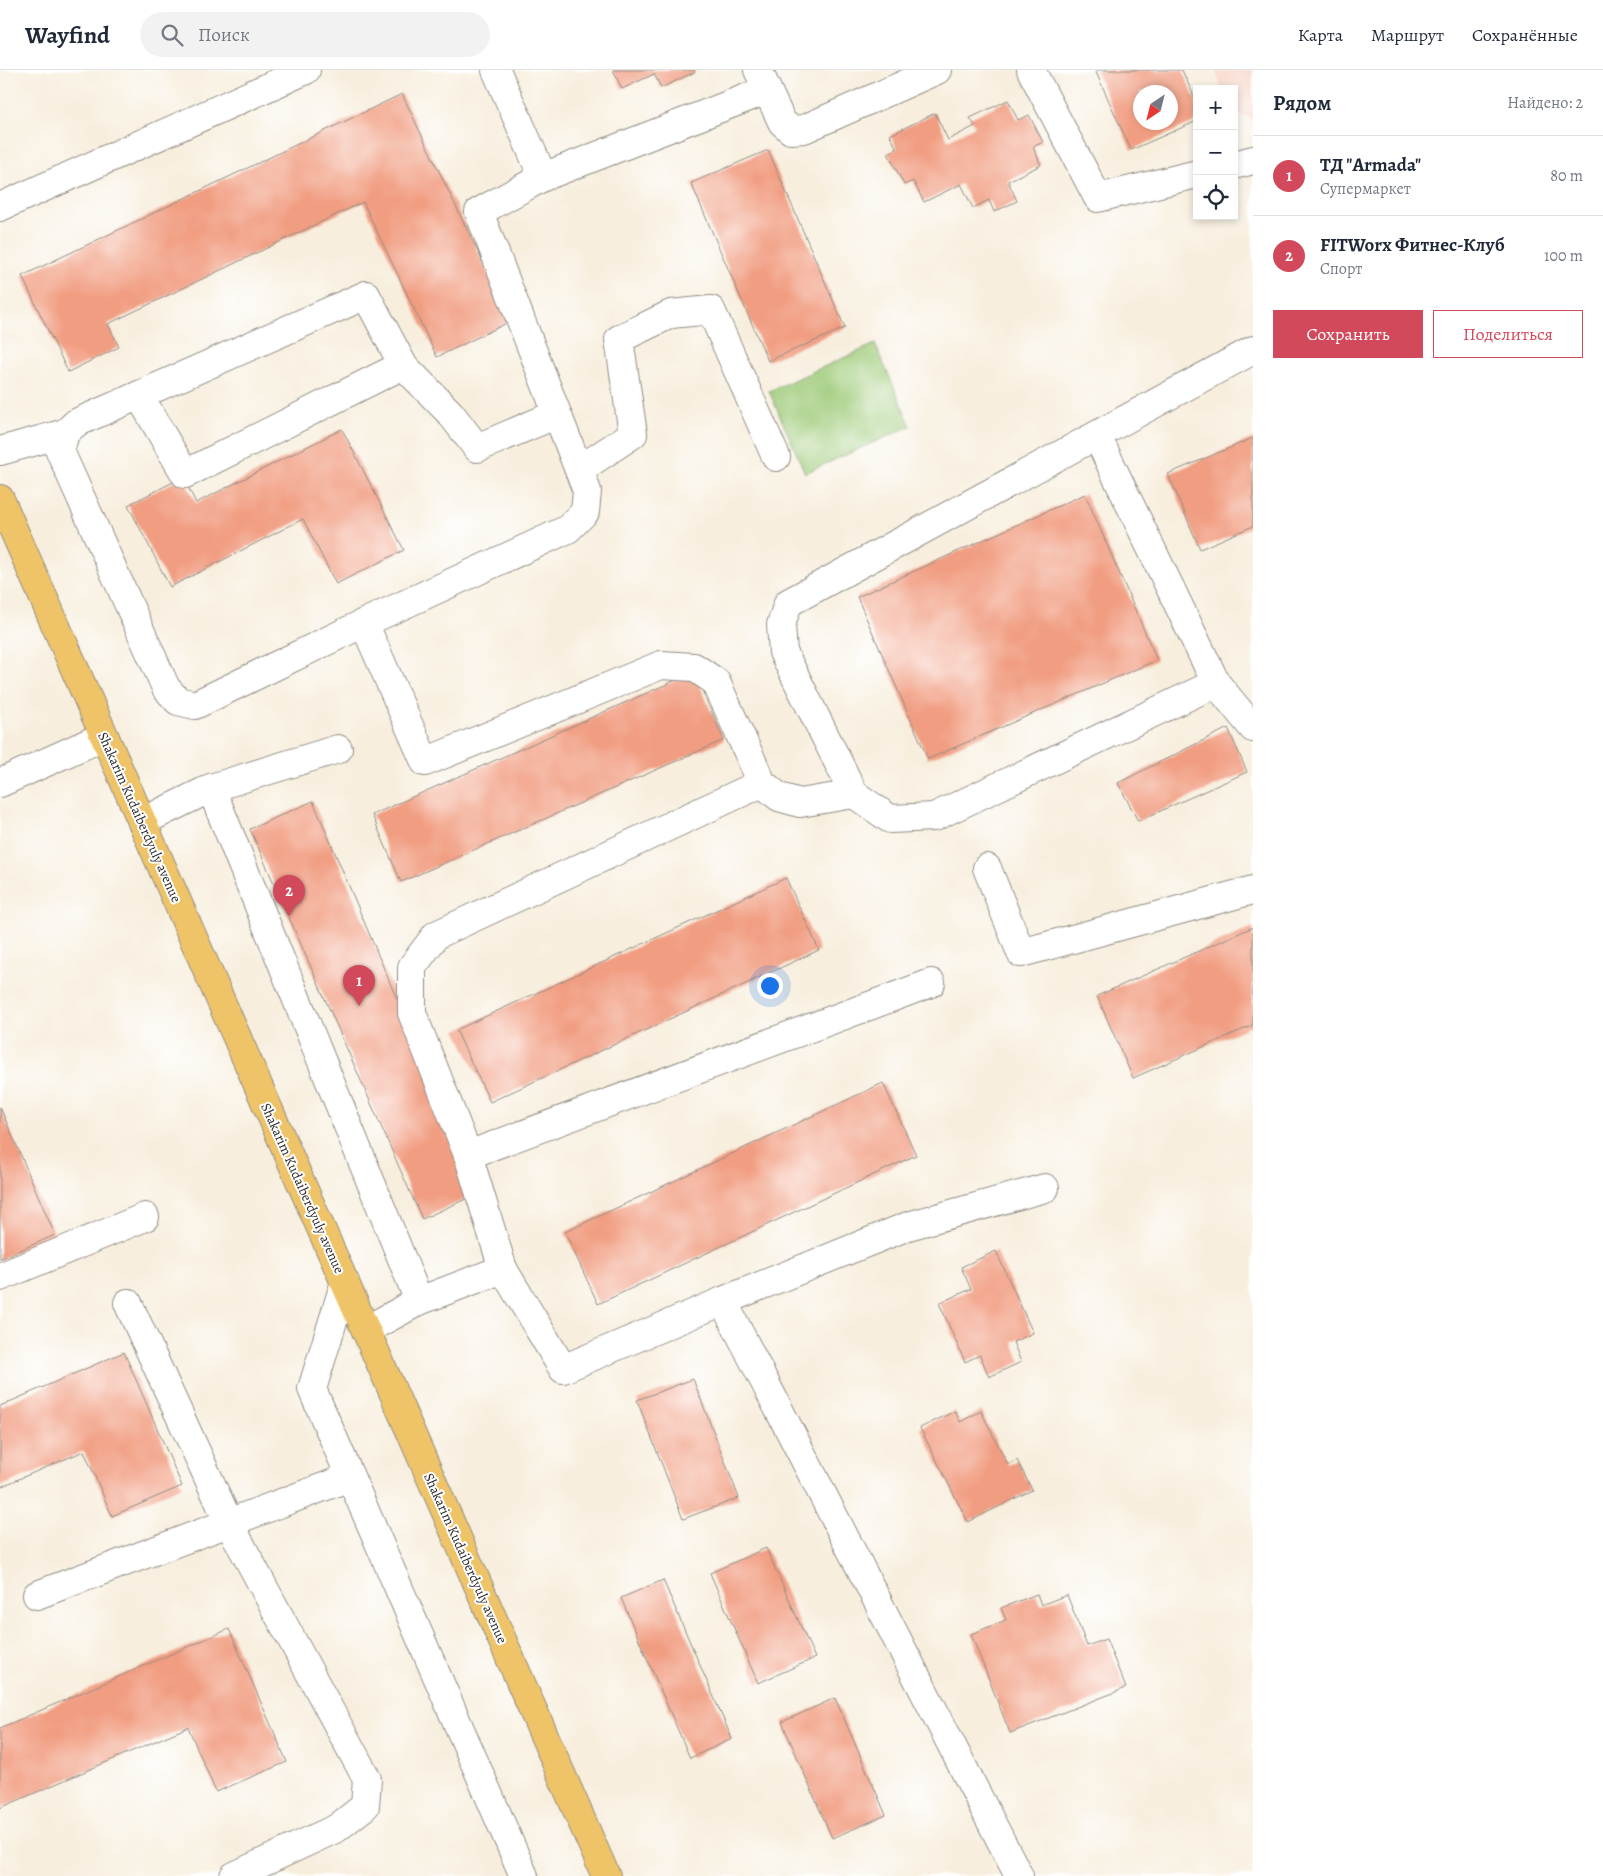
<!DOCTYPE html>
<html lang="ru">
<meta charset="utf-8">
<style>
:root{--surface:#fff;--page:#f2f2f3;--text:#1f2937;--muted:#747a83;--line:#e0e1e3;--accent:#d1495b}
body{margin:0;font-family:Alegreya,serif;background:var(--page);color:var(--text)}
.controls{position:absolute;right:15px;top:15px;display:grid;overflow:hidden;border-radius:0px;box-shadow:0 2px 8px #0003}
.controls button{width:45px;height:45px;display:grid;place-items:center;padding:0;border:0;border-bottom:1px solid var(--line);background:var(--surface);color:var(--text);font:25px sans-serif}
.compass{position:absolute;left:1133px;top:15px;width:45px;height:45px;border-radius:50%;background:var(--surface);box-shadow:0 2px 8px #0003;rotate:215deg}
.you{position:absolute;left:769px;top:915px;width:18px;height:18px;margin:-12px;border:4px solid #fff;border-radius:50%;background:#1a73e8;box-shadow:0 0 0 8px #1a73e833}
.badge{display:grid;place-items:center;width:32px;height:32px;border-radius:50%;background:var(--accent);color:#fff;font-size:16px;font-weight:700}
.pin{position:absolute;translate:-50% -41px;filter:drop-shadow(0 1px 2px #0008)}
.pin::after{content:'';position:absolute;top:26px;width:18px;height:15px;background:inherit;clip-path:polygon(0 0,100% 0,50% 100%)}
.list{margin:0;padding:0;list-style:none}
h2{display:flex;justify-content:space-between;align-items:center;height:65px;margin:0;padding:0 20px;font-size:21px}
h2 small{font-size:16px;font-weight:400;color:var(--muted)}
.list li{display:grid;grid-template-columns:32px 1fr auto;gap:15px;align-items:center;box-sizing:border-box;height:80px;padding:0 20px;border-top:1px solid var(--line)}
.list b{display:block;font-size:19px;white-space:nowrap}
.list p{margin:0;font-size:16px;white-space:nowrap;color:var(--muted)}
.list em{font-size:16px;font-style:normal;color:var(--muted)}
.actions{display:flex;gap:10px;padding:15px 20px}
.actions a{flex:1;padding:11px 0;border:1px solid var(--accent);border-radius:0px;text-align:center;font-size:18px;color:var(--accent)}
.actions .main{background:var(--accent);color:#fff}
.icon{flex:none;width:28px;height:28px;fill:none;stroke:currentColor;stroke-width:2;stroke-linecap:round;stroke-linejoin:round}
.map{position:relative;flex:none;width:1253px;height:1806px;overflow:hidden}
header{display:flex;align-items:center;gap:30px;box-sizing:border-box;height:70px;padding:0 25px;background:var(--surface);border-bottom:1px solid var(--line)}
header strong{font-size:24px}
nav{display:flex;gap:28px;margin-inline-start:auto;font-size:18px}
.search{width:350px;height:45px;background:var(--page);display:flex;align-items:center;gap:12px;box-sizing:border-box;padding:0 18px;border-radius:28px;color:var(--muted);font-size:19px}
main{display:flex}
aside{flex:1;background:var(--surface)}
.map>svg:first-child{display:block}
.built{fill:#f6d2c3}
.green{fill:#9eca78;stroke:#647a52}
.building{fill:#f19d81;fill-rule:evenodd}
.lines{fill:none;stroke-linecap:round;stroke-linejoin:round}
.minor-casing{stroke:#918c84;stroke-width:30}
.major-casing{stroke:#918c84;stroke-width:30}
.minor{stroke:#fff;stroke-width:28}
.major{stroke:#efc469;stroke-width:28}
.labels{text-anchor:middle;stroke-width:4;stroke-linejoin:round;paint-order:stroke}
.street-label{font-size:14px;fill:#2b2b2b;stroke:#fff}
</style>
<header>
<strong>Wayfind</strong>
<div class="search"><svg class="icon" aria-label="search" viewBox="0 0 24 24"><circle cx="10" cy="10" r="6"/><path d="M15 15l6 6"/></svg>Поиск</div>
<nav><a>Карта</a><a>Маршрут</a><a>Сохранённые</a></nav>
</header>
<main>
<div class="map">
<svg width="1253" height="1806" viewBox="0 0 1253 1806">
<rect width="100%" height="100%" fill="#fff"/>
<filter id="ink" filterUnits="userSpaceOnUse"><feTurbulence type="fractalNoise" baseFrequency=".02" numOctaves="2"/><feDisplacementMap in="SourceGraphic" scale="10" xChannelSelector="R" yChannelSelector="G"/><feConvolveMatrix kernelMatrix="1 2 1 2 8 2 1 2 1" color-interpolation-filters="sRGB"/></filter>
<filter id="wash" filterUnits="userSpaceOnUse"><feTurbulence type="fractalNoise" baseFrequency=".0096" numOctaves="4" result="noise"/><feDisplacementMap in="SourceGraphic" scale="20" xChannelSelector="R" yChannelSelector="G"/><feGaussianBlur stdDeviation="1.12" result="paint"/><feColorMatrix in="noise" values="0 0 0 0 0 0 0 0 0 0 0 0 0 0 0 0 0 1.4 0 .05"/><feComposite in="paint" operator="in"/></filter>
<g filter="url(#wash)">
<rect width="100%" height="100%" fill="#f7eedd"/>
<path class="built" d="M1215,0H1253V49L1234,43V19H1222Z"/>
<path class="green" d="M875,274L911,356L805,403L769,321Z"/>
<g id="blocks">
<g class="building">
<path d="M613,0H694L695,2L661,18L654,4L622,19Z"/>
<path d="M1095,0H1182L1197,33V51L1131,80ZM1140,22H1170V52H1140Z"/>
<path d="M402,24L511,251L437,287L363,132L108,254L119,277L68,302L22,206Z"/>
<path d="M1008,30L1018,50L1029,45L1043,72L1033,77L1041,95L1008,111L1017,131L994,142L989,130L973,138L961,114L924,132L913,111L904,115L888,83L897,79L890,65L935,43L948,70L975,56L970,48Z"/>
<path d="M768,80L845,258L768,291L691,113Z"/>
<path d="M342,359L404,480L336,514L303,449L170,517L128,435L183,407L196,433Z"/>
<path d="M1253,368V456L1200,479L1168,404Z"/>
<path d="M1085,424L1157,590L928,689L857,527Z"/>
<path d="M694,602L724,670L401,812L372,745Z"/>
<path d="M1228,658L1247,702L1138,751L1118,713Z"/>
<path d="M313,731L479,1123L422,1149L250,759Z"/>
<path d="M786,808L819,880L490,1032L456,960Z"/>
<path d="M1253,857V955L1133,1008L1097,926Z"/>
<path d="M883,1013L916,1085L598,1234L565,1162Z"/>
<path d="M0,1037L55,1165L0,1189Z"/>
<path d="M996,1181L1033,1263L1013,1272L1021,1292L989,1307L980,1285L965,1292L939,1233L971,1219L961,1197Z"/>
<path d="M124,1282L182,1416L112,1446L84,1381L0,1417V1336Z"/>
<path d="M693,1309L739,1428L683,1449L637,1330Z"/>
<path d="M955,1341L960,1352L981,1341L1008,1395L1017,1390L1032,1420L968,1452L920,1358Z"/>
<path d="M766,1478L815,1588L758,1613L710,1503Z"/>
<path d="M663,1510L732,1669L690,1688L621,1528Z"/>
<path d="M1037,1524L1041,1535L1067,1525L1087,1576L1106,1569L1126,1618L1010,1663L971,1564L1006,1550L1001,1538Z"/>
<path d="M229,1559L287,1692L216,1722L188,1657L0,1738V1658Z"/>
<path d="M835,1628L886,1745L832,1768L782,1652Z"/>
</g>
</g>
</g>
<g filter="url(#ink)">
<use href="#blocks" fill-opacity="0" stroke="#918c84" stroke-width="1"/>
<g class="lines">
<defs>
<g id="minor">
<path d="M496,0L543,107L479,142L587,421L585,442L568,459L364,553L195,635L178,631L166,618L60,381L65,363L76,353L366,225L403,295L451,344L477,378L557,344"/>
<path d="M758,0L782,52L791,60L804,59L937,0"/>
<path d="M1031,0L1098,128L1197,104"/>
<path d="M1234,95L1253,90"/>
<path d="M543,107L767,20"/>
<path d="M0,137L306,0"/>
<path d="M139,325L185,404L403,295"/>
<path d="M1097,366L1216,613L1253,658"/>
<path d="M0,381L65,363"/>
<path d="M579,400L633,364L619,269L671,244L711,240L776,387"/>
<path d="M364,553L425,692L661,595L694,597L716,612L762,713L779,727L800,733L854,724"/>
<path d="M1216,613L934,747L890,749L854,724L783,582L781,555L788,533L1253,280"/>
<path d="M0,713L104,666"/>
<path d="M211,718L338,679"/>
<path d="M142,752L211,718L419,1231"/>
<path d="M987,798L1021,883L1253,820"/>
<path d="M468,1085L931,913"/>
<path d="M503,1199L468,1085L412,943V897L436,865L762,713"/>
<path d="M0,1207L145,1147"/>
<path d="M345,1212L312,1319L524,1806"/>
<path d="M723,1231L908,1156L1045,1118"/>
<path d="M128,1233L229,1453L367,1709L365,1736L337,1758L234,1806"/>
<path d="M366,1260L419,1231L503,1199L563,1299L723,1231L1019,1806"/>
<path d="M37,1525L350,1407"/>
</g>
<path id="major" d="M0,429L606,1806"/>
</defs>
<use href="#minor" class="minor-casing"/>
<use href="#major" class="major-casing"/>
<use href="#minor" class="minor"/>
<use href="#major" class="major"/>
</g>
</g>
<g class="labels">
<g class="street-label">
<text transform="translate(140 747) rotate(66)" y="5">Shakarim Kudaiberdyuly avenue</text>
<text transform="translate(303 1118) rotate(66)" y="5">Shakarim Kudaiberdyuly avenue</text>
<text transform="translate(466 1488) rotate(66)" y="5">Shakarim Kudaiberdyuly avenue</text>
</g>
</g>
</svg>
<div class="controls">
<button>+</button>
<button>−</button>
<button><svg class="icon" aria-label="locate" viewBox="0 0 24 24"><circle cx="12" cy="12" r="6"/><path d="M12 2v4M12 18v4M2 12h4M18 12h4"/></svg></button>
</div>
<svg class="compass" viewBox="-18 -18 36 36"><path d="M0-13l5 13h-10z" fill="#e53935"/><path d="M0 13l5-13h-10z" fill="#747a83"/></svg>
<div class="you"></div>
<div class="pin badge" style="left:359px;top:936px">1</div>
<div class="pin badge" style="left:289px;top:846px">2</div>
</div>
<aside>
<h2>Рядом<small>Найдено: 2</small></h2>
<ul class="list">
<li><span class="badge">1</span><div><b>ТД &quot;Armada&quot;</b><p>Супермаркет</p></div><em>80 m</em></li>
<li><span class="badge">2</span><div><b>FITWorx Фитнес-Клуб</b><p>Спорт</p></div><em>100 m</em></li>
</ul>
<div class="actions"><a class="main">Сохранить</a><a>Поделиться</a></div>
</aside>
</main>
